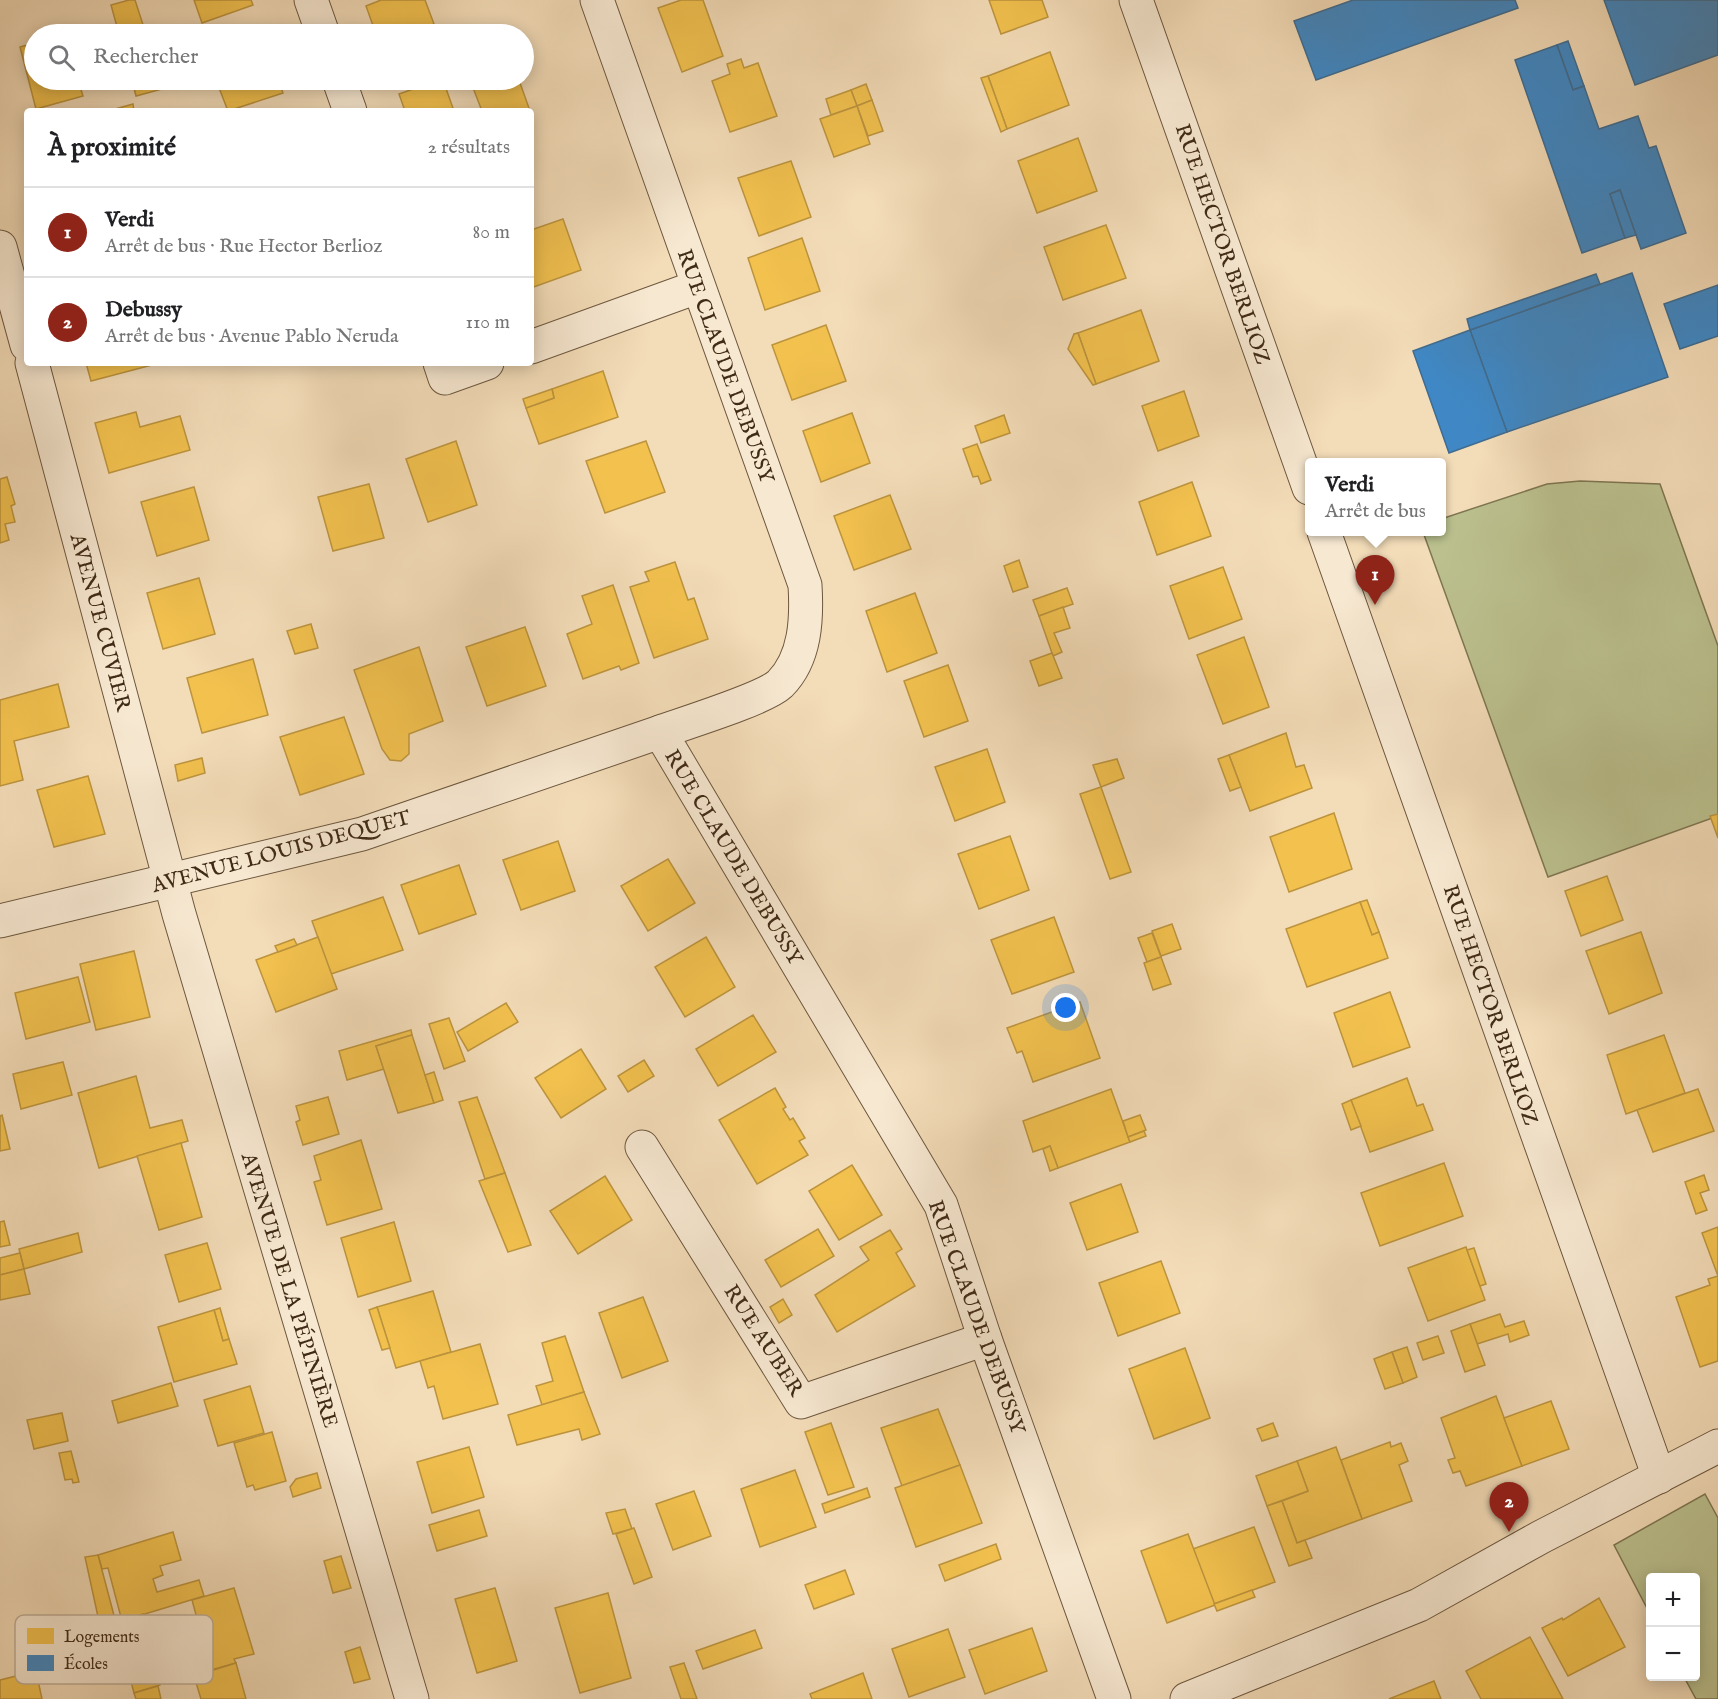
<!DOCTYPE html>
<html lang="fr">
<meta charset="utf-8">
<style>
:root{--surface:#fff;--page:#f2f2f2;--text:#202124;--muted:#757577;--line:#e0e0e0;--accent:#8f2418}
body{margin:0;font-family:"IM FELL English",serif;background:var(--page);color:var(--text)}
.controls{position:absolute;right:18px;bottom:18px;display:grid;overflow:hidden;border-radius:6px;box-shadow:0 3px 15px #0003}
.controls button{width:54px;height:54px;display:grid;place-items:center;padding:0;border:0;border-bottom:2px solid var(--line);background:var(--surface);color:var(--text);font:30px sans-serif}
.you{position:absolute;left:1066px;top:1008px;width:21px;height:21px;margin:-15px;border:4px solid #fff;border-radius:50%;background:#1a73e8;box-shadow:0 0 0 9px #1a73e833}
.badge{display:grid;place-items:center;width:39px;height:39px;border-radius:50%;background:var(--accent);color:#fff;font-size:20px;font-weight:700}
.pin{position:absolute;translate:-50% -50px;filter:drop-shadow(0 2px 3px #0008)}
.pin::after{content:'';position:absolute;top:32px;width:21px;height:18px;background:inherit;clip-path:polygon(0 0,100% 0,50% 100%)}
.popup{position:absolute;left:1305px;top:458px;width:141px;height:78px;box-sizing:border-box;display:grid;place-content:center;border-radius:6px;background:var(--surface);filter:drop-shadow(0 2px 4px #0005);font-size:20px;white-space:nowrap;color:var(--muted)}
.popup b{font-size:22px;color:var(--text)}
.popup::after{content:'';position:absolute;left:50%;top:100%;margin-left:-12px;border:12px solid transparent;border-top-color:var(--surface)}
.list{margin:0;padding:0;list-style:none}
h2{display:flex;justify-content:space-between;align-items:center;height:78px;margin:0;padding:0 24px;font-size:26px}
h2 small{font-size:20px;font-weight:400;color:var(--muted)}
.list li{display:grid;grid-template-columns:39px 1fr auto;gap:18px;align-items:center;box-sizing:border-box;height:90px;padding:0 24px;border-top:2px solid var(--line)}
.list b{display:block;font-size:22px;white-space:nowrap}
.list p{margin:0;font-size:20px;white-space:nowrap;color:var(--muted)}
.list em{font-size:20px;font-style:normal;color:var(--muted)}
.icon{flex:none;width:33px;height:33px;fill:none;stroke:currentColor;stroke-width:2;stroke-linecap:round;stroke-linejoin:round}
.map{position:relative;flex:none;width:1718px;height:1699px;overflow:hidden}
.search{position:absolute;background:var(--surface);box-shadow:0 3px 15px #0003;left:24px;top:24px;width:510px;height:66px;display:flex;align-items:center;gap:15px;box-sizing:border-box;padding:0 21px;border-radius:33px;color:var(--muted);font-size:22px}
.panel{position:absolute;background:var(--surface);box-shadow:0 3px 15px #0003;left:24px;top:108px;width:510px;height:258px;border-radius:6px}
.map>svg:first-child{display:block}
.green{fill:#bbc08e;stroke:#7e7652;stroke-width:1.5}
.homes{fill:#f2c14e;stroke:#bd943d;stroke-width:1.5}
.schools{fill:#3f88c5;stroke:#3f6c90;stroke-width:1.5}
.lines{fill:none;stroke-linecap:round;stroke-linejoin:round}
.minor-casing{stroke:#6d573e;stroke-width:35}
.minor{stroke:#f7e8d1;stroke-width:33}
.labels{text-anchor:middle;stroke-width:6;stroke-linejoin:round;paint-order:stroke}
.street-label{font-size:21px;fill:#402b16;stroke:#f7e8d1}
.key{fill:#f7e8d1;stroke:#c0af99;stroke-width:1.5}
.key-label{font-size:16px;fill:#402b16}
</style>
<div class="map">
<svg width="1718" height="1699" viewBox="0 0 1718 1699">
<rect width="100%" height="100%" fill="#f3dcb8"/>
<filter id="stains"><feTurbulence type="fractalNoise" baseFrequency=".00333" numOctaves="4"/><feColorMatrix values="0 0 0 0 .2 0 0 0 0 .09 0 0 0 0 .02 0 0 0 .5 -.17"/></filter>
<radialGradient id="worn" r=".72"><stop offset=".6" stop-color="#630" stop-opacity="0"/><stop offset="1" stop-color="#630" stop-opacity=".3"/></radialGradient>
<g class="green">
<path d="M1580,481L1660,484L1718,646V816L1548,877L1423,532H1441V519L1547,484Z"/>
<path d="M1705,1494L1718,1518V1699H1696L1684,1677L1696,1676V1578H1650V1614L1614,1545Z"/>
</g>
<g class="homes">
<path d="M129,0H135L146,34H119L111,5Z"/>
<path d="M194,0H251L253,5L202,23Z"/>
<path d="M381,0H425L434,24L405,34H376L366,6Z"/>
<path d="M681,0H703L723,56L682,72L658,8Z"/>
<path d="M989,0H1042L1048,17L1001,34Z"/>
<path d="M34,43V80H78L83,96L36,109L20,47Z"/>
<path d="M1050,52L1069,105L1007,129L988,76Z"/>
<path d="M741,59L744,68L758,63L777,116L730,132L712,81L730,74L727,64Z"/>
<path d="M988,76L1007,129L1001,132L981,78Z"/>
<path d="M132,80H159L162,89L136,96Z"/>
<path d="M216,80H278L283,93L228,111Z"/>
<path d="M439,80H443L454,111H405L399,94Z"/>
<path d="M470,80H519L530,111H482Z"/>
<path d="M866,84L872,100L857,106L851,90Z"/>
<path d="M851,90L857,106L831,115L826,99Z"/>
<path d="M872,100L883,131L868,136L857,106Z"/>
<path d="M133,104L134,111H108Z"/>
<path d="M857,106L870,144L834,157L820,119Z"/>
<path d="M1078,138L1097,191L1037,213L1018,161Z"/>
<path d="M791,161L811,217L759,236L738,178Z"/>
<path d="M563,219L581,270L531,288V230Z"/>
<path d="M1106,225L1126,278L1063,300L1044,247Z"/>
<path d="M802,238L820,291L765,310L748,258Z"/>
<path d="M1141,310L1159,361L1096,384L1078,333Z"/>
<path d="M826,325L846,381L792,400L772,345Z"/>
<path d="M1078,333L1096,384L1093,385L1068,349L1074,334Z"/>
<path d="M86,363H156V364L91,381Z"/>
<path d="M603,371L618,417L539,444L526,408L554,398L552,389Z"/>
<path d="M552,389L554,398L526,408L523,399Z"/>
<path d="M1184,391L1199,436L1158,451L1142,406Z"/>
<path d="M136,412L140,427L180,416L190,450L109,473L95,423Z"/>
<path d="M852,413L870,463L821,482L803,431Z"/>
<path d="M1004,415L1010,433L981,443L975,426Z"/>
<path d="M456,441L477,505L428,522L406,459Z"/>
<path d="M646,441L665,492L605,513L586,461Z"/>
<path d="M977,444L991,480L981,484L978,476L973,477L963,449Z"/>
<path d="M7,477L15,504L11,506L15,522L5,524L9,540L0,543V479Z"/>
<path d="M1192,482L1211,536L1157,555L1139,502Z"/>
<path d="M369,484L384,538L333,551L318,497Z"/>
<path d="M194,487L209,540L157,556L141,502Z"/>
<path d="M890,495L911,549L854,570L834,516Z"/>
<path d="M1019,560L1028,587L1013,592L1004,566Z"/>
<path d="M675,562L688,600L694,598L708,639L654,658L630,587L649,581L645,572Z"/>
<path d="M1223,567L1242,619L1189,639L1170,586Z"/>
<path d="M199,578L215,634L163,649L147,593Z"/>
<path d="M613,585L639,663L621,670L619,666L583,679L567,634L592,624L582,596Z"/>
<path d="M1067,588L1073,604L1039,616L1033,600Z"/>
<path d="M915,593L937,653L887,672L866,611Z"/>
<path d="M1063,607L1070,628L1054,633L1062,652L1053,656L1039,616Z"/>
<path d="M311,624L318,648L295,654L287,631Z"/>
<path d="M525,627L546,686L487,706L466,647Z"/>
<path d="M1244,637L1269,707L1223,724L1197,655Z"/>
<path d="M419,647L443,721L409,734V754L401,761L390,760L382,749L354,670Z"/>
<path d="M1052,653L1062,678L1039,686L1030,661Z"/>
<path d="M253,659L268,715L202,733L187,678Z"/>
<path d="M948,665L968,721L924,737L904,681Z"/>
<path d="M58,684L69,727L14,741L23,780L0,786V700Z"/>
<path d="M344,717L364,774L300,795L280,737Z"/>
<path d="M1286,733L1296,767L1304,765L1312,788L1250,811L1229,755Z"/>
<path d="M987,749L1005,802L955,821L935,767Z"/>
<path d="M1229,755L1241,787L1230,791L1218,759Z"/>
<path d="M202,758L205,773L178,781L175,765Z"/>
<path d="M1117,759L1124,778L1101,787L1093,765Z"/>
<path d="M88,776L105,834L54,847L37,790Z"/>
<path d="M1101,787L1131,872L1110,879L1080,794Z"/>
<path d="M1334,813L1352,869L1289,892L1270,837Z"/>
<path d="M1718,814V838L1710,816Z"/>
<path d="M1010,836L1029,890L979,909L958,854Z"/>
<path d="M558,841L575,891L521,910L503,860Z"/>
<path d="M668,859L695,903L648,931L621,886Z"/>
<path d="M459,865L476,914L419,934L401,885Z"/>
<path d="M1607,876L1623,920L1581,936L1565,891Z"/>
<path d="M383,897L403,950L331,974L312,921Z"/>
<path d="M1367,900L1379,932L1372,935L1360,902Z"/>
<path d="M1360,902L1372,935L1379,932L1388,958L1307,987L1286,929Z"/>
<path d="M1054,917L1074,972L1012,994L991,940Z"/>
<path d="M1172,924L1181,949L1161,956L1152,931Z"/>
<path d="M1641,932L1662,993L1609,1014L1586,951Z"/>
<path d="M1152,933L1161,957L1147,962L1138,938Z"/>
<path d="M318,937L337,989L276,1012L256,960Z"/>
<path d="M706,937L735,987L685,1017L655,967Z"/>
<path d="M294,939L297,945L278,952L275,946Z"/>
<path d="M134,951L150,1017L96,1030L80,964Z"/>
<path d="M1161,957L1171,984L1153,990L1144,963Z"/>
<path d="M78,977L90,1022L26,1039L15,993Z"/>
<path d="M1390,992L1410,1047L1353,1067L1334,1013Z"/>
<path d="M1080,1002L1100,1058L1033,1082L1022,1051L1017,1053L1007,1028Z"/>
<path d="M506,1003L518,1022L468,1051L457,1032Z"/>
<path d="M753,1015L776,1052L718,1086L696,1049Z"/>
<path d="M449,1018L465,1061L444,1069L429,1024Z"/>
<path d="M411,1030L412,1035L376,1046L384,1069L347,1080L339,1051Z"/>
<path d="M412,1035L434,1103L398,1113L376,1046Z"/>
<path d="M1664,1035L1685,1093L1626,1114L1607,1055Z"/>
<path d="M581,1049L606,1089L561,1118L535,1078Z"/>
<path d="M644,1060L654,1076L628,1092L618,1076Z"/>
<path d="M63,1062L72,1095L21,1109L13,1074Z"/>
<path d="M434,1072L443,1100L434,1103L425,1075Z"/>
<path d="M136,1076L150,1128L182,1120L188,1141L99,1168L78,1093Z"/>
<path d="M1407,1078L1417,1106L1423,1104L1433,1130L1370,1152L1351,1100Z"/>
<path d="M775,1088L786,1107L783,1109L790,1120L793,1118L805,1138L799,1141L808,1155L757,1184L719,1120Z"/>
<path d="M1111,1089L1130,1142L1058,1168L1050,1146L1033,1152L1023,1121Z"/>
<path d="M1698,1089L1714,1131L1653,1152L1637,1110Z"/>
<path d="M328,1097L339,1134L303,1145L296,1122L300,1120L296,1106Z"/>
<path d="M477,1097L505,1173L485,1179L459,1102Z"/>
<path d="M1351,1100L1361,1126L1351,1130L1342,1104Z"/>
<path d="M2,1115L10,1149L0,1151V1116Z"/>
<path d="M1140,1115L1146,1130L1128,1137L1123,1121Z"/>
<path d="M1144,1131L1146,1136L1130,1142L1128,1137Z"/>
<path d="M361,1140L382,1209L327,1225L314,1182L321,1180L314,1156Z"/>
<path d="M181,1143L202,1217L159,1230L137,1156Z"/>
<path d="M1050,1146L1058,1168L1050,1171L1043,1149Z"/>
<path d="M1444,1163L1463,1216L1380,1246L1361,1193Z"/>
<path d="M852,1165L882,1215L839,1240L809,1191Z"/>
<path d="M505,1173L531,1245L508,1252L479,1181Z"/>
<path d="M1704,1175L1709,1190L1700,1193L1707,1210L1696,1214L1685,1182Z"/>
<path d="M605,1176L632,1220L578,1254L550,1211Z"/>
<path d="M1121,1184L1138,1232L1087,1250L1070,1203Z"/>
<path d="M4,1221L10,1245L0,1247V1222Z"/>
<path d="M394,1222L411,1281L358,1297L341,1238Z"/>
<path d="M1718,1227V1276L1702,1233Z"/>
<path d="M818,1229L834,1256L781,1287L765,1260Z"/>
<path d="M890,1230L902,1249L896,1253L915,1286L837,1332L815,1295L869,1260L860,1247Z"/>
<path d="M78,1233L82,1252L24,1269L19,1249Z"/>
<path d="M207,1243L221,1289L179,1302L165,1255Z"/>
<path d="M1466,1247L1485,1300L1428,1321L1408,1268Z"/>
<path d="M1474,1248L1486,1284L1480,1286L1467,1250Z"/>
<path d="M20,1253L24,1269L0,1275V1258Z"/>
<path d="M1161,1261L1180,1313L1118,1336L1099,1283Z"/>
<path d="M24,1269L30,1294L0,1300V1275Z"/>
<path d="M1718,1276V1361L1700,1367L1676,1297L1710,1285L1708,1279Z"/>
<path d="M433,1291L451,1352L396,1368L377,1307Z"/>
<path d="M643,1297L668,1361L622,1378L599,1313Z"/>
<path d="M783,1299L792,1315L779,1323L770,1307Z"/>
<path d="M377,1307L390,1348L382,1350L369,1310Z"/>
<path d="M220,1308L229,1339L223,1341L214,1310Z"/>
<path d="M214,1310L223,1341L229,1339L237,1364L174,1382L158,1327Z"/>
<path d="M1500,1314L1505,1327L1524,1321L1529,1335L1510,1342L1508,1334L1477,1344L1470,1324Z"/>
<path d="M1470,1324L1485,1365L1465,1372L1451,1331Z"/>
<path d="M565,1336L584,1392L542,1405L536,1386L553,1381L542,1343Z"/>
<path d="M1438,1336L1444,1353L1423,1360L1417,1343Z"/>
<path d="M480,1344L498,1404L443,1419L434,1386L428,1388L420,1361Z"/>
<path d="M1407,1347L1417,1377L1403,1383L1392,1352Z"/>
<path d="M1185,1348L1210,1418L1154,1439L1129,1369Z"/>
<path d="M1392,1352L1403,1383L1385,1389L1374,1359Z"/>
<path d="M171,1383L178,1406L118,1423L112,1401Z"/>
<path d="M250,1386L264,1433L218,1446L204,1400Z"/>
<path d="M584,1392L600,1434L582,1440L579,1429L517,1445L508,1415Z"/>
<path d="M1496,1396L1522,1466L1466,1486L1460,1471L1453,1473L1448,1460L1455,1458L1441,1418Z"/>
<path d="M1551,1401L1569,1449L1522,1466L1504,1418Z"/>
<path d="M938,1409L960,1465L902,1486L881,1428Z"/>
<path d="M62,1413L68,1441L34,1449L27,1420Z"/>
<path d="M831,1423L854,1487L828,1495L805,1432Z"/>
<path d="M1273,1423L1278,1436L1262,1441L1257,1429Z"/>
<path d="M272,1432L286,1481L255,1490L253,1485L247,1487L234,1443Z"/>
<path d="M1390,1442L1391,1447L1401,1443L1408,1461L1399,1465L1412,1501L1362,1519L1341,1460Z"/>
<path d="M469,1447L484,1497L432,1513L417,1462Z"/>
<path d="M1336,1447L1362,1519L1297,1543L1282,1501L1308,1491L1297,1461Z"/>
<path d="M71,1451L79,1482L73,1483L72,1479L65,1480L59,1453Z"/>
<path d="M1297,1461L1308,1491L1267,1506L1256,1476Z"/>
<path d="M960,1465L982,1523L916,1547L895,1488Z"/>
<path d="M795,1470L816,1527L760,1547L741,1489Z"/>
<path d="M317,1473L321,1488L293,1497L290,1487L296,1479Z"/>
<path d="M867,1488L870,1497L825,1513L822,1504Z"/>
<path d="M694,1491L711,1536L673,1550L656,1504Z"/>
<path d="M1282,1501L1297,1543L1305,1540L1312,1558L1289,1566L1267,1506Z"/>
<path d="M625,1509L632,1529L613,1534L606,1513Z"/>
<path d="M479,1510L487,1536L437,1551L429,1525Z"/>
<path d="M1254,1527L1275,1582L1214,1604L1193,1549Z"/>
<path d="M634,1528L652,1577L634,1584L616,1534Z"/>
<path d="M173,1532L181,1560L160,1566L163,1575L153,1579L157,1592L199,1580L204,1596L122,1621L108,1568L102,1569L98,1555Z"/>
<path d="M1188,1534L1215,1605L1167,1623L1141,1551Z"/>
<path d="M996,1544L1001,1559L945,1581L939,1565Z"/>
<path d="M98,1555L116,1623L100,1626L85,1557Z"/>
<path d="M341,1556L351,1588L333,1593L324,1561Z"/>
<path d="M845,1570L854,1594L814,1609L805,1585Z"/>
<path d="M234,1588L254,1654L234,1659L236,1663L211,1670L192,1600Z"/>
<path d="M495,1588L517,1661L477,1673L455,1599Z"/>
<path d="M1252,1590L1255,1597L1217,1611L1214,1604Z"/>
<path d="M608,1593L631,1678L580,1693L555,1608Z"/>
<path d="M1599,1598L1625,1647L1568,1676L1542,1628L1562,1618L1563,1620Z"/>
<path d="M143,1614L160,1685L134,1693L116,1623Z"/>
<path d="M1032,1628L1047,1671L985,1694L969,1650Z"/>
<path d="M948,1629L965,1677L909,1697L892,1649Z"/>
<path d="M755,1630L762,1648L703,1669L696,1651Z"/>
<path d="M1530,1637L1563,1699H1481L1466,1671Z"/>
<path d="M360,1647L370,1679L354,1683L345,1652Z"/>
<path d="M236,1663L246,1699H201L194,1676Z"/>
<path d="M684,1663L697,1699H681L670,1667Z"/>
<path d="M36,1671L42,1699H0V1680Z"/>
<path d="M863,1673L872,1699H812L810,1694Z"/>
<path d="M1434,1681L1441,1699H1389Z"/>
<path d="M158,1686L161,1699H136L134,1693Z"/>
</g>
<g class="schools">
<path d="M1353,0H1515L1518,8L1316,80L1294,21Z"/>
<path d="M1604,0H1718V55L1635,85Z"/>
<path d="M1568,41L1584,86L1573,90L1557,45Z"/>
<path d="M1557,45L1573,90L1584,86L1599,129L1638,116L1649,148L1656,146L1686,233L1641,249L1620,190L1610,194L1625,238L1582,253L1515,60Z"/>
<path d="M1620,190L1636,235L1625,238L1610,194Z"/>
<path d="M1632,273L1668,377L1507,432L1470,330Z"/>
<path d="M1596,274L1600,284L1470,330L1467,319Z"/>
<path d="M1718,285V336L1680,349L1664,304Z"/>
<path d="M1470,330L1507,432L1449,453L1413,351Z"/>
</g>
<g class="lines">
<defs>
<g id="minor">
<path d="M311,0L323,34"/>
<path d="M597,0L805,585C807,618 806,658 780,684C764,699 685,723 660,732L941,1205L985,1339L1114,1699"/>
<path d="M1136,0L1309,488"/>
<path d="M339,80L350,111"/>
<path d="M0,247L27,345"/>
<path d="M531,347L697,287"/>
<path d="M32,363L179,914L412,1699"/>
<path d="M440,363L445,378L487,363"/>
<path d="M1324,532L1659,1477"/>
<path d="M0,921L362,834L660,732"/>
<path d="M642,1147L801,1402L985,1339"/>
<path d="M1187,1699L1419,1605L1541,1537L1718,1446"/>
</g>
</defs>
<use href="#minor" class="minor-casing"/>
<use href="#minor" class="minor"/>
</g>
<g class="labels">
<g class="street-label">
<text transform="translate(1223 244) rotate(71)" y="7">RUE HECTOR BERLIOZ</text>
<text transform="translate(726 366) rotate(70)" y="7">RUE CLAUDE DEBUSSY</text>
<text transform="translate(101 622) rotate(75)" y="7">AVENUE CUVIER</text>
<text transform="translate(281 851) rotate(-15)" y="7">AVENUE LOUIS DEQUET</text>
<text transform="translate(734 857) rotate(59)" y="7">RUE CLAUDE DEBUSSY</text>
<text transform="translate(1491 1005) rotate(71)" y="7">RUE HECTOR BERLIOZ</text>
<text transform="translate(290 1290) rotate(73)" y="7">AVENUE DE LA PÉPINIÈRE</text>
<text transform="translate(977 1317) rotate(70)" y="7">RUE CLAUDE DEBUSSY</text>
<text transform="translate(764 1340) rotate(57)" y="7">RUE AUBER</text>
</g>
</g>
<rect x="15" y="1615" width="198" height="69" rx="9" class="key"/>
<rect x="27" y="1628" width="27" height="16" fill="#f2c14e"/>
<rect x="27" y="1655" width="27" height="16" fill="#3f88c5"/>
<g class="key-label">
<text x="64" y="1642">Logements</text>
<text x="64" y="1669">Écoles</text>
</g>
<rect width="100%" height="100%" filter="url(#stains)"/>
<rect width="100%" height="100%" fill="url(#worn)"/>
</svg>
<div class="controls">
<button>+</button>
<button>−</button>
</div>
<div class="you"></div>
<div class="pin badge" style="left:1375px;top:605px">1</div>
<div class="popup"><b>Verdi</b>Arrêt de bus</div>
<div class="pin badge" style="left:1509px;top:1532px">2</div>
<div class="search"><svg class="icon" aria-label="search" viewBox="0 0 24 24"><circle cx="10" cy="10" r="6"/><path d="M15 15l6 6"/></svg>Rechercher</div>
<section class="panel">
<h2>À proximité<small>2 résultats</small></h2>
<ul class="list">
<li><span class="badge">1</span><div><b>Verdi</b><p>Arrêt de bus · Rue Hector Berlioz</p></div><em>80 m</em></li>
<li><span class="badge">2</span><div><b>Debussy</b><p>Arrêt de bus · Avenue Pablo Neruda</p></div><em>110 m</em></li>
</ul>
</section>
</div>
